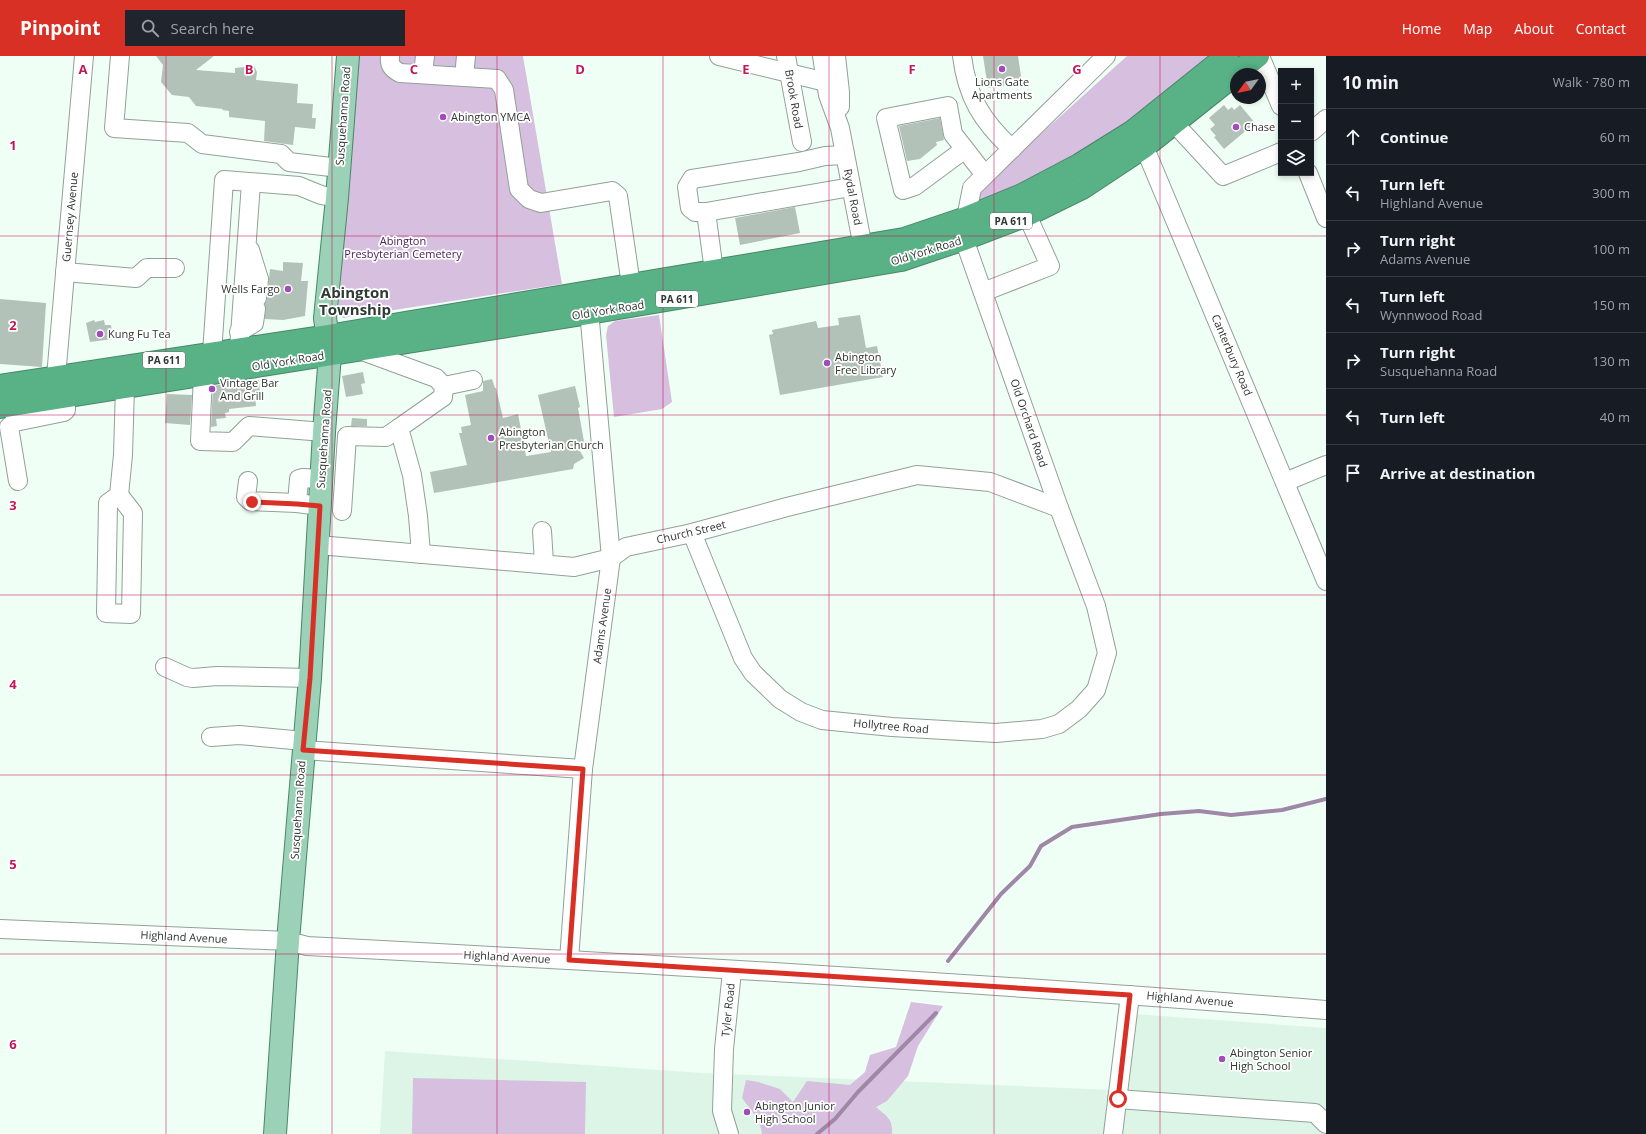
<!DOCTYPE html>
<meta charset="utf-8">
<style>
:root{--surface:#171b24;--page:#20242c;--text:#f1f3f6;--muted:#9ea1a6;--line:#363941;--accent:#d93025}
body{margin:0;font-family:"Open Sans",sans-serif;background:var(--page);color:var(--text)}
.controls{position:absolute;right:12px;top:12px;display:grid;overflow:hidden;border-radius:0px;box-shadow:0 2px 6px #0003}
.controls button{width:36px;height:36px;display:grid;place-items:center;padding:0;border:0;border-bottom:1px solid var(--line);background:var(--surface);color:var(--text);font:20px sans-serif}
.compass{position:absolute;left:1230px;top:12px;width:36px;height:36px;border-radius:50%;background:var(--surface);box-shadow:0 2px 6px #0003;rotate:237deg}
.stop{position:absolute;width:12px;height:12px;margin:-9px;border:3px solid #d93025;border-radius:50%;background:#fff}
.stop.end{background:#d93025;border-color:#fff;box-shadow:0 1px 4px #0008}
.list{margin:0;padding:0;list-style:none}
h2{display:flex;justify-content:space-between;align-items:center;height:52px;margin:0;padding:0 16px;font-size:17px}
h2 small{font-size:13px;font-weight:400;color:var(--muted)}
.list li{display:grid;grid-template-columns:26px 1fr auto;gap:12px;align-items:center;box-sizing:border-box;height:56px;padding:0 16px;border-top:1px solid var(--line)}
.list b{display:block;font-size:15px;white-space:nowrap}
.list p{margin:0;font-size:13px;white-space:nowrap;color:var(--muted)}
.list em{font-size:13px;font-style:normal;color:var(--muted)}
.icon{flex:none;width:22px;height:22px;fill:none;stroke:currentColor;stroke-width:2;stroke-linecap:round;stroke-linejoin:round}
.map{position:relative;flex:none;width:1326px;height:1078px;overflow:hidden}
header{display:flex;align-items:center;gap:24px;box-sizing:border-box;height:56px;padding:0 20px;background:var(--accent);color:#fff}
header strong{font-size:19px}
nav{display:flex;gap:22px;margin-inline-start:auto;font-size:14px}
.search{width:280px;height:36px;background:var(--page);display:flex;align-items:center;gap:10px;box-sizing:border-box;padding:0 14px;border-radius:0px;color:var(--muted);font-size:15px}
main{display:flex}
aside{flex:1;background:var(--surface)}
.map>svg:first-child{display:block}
.built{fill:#ddf5e7}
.green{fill:#d6bfdf}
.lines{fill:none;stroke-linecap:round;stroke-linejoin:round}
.stream{stroke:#9e87a7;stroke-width:4}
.building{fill:#b3c2b9}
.minor-casing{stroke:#92a198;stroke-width:20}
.major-casing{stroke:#4a8668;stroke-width:24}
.highway-casing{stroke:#4a8668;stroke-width:24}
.minor{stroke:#fff;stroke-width:18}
.major{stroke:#9bd1b6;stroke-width:22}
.highway{stroke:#58b286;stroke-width:22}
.route{stroke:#d93025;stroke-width:5}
.grid{fill:none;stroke:#c2185b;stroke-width:1;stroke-opacity:0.55}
.poi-dot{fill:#a04cba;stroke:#fff;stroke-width:1.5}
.labels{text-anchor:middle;stroke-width:3.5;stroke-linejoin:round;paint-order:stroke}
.shield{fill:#fff;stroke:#6d726f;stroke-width:1}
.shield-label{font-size:10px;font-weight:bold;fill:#2f3531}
.poi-label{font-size:11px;fill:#2f3531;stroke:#fff;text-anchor:start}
.street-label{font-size:11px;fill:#2f3531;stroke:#fff}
.park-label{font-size:11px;fill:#4d215b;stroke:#fff}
.district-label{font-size:15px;font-weight:bold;fill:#2e3a33;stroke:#fff}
.grid-label{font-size:13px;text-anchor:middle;font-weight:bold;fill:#c2185b;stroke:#fff;stroke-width:3.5;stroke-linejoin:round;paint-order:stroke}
</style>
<header>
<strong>Pinpoint</strong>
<div class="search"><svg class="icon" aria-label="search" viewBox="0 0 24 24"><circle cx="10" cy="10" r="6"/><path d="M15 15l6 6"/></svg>Search here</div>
<nav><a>Home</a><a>Map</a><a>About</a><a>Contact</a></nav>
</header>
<main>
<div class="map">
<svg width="1326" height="1078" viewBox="0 0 1326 1078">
<rect width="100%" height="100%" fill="#effff5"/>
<path class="built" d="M1121,957L1326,972V1078H380L385,995L702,1017L1114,1034Z"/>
<g class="green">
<path d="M358,0H523L562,228L343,262L338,256Z"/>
<path d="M1127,0H1214L1085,99L982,146L979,141L980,133Z"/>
<path d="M659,259L672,346L662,353L614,361L606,279L608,270L615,265Z"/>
<path d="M911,946L943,950L918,990L908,1020L887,1045L876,1051C886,1060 893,1062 892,1078H762C761,1064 750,1053 742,1042L746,1024L758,1026L780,1033L793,1046L807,1025L850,1029L865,1016L870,999L896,991Z"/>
<path d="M413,1022L586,1026L585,1078H412Z"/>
</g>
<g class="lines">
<g class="stream">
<path d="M948,905L1001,838L1030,810L1041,790L1072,771L1161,758L1199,755L1231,759L1282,754L1326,743"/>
<path d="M817,1078L835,1063L858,1036L936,957"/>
</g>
</g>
<g class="building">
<path d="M156,0H214L196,14L235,17V12L254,10L257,16L256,24L298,28L297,47L313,48L312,62H316L315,73L295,71L293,89L264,85L265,65L229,61V55L222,54L223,53L196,50L189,41L172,39L161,26L163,9Z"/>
<path d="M983,0H1018L1022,27L988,32Z"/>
<path d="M1224,49L1228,54L1232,51L1234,54L1240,49L1255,67L1224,93L1214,81L1216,80L1210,73L1215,69L1209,62Z"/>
<path d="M940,62L944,84L936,86L937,89L920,103L907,105L899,70Z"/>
<path d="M795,151L800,177L740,189L735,162Z"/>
<path d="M283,206L303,207L301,225H308L305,260L283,264L265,263V248L267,243L270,213L283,215Z"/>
<path d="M0,243L46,247L42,311L0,308Z"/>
<path d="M860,259L866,292L877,290L883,321L780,339L769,279L773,278L772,274L816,265L818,272L839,269L838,262Z"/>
<path d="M94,264L95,266L104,264L105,269H111L113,283L90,286L86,267Z"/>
<path d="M363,316L365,327L361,328L363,338L346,341L342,320Z"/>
<path d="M492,323L495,332H496L503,362L518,358L526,400L551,396L538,339L575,330L580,351L578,352L585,391L578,392L584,402L574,408L573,413L434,437L430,416L467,409L459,377H462L461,371L471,369L465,339L483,335V325Z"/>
<path d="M246,324H259L260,339H255L256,350L229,353V356L225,357L226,362L216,363L217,370L211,371L213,330Z"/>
<path d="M167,338L192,339L190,369L165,367Z"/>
<path d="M352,362L367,363V370H351Z"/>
</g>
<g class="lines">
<defs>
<g id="minor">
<path d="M120,0L114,72L188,77L202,88L281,98L289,106L339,112"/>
<path d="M390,0C389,9 392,13 400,17L497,23L504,34L519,133L529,143L541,147L612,135L618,140L631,229"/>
<path d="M719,0L826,26"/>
<path d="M786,0L802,86"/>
<path d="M822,0L828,39L840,72L865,202"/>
<path d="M836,0L840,36V51"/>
<path d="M962,0C967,41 982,65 1012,93"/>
<path d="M1260,0L1281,50"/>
<path d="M423,18L425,0"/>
<path d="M464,21L466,0"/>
<path d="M1174,67L1223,120L1281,96"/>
<path d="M1311,76L1326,63"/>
<path d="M1136,81L1144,91L1149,102L1326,525"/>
<path d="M965,93L915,130L903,134L886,62L948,50L953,78L985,119"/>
<path d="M845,99L825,100L799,106L692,123L687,131L690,152L695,156H706L851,131"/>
<path d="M1308,117L1326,162"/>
<path d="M706,156L714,215"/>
<path d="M966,162L972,132L1106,0"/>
<path d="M250,194L259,223L257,242"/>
<path d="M65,216L136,222L147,212H175"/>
<path d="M983,236L1050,210L1027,159"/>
<path d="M239,276L254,267L256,253"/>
<path d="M239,293L251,127"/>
<path d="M360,294L436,322L444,330L443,341L399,372L412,419L418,460L421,498"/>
<path d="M212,297L224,124L299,130L321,139L337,142"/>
<path d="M203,319L200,385L233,386L249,370L324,376"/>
<path d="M56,321L84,0"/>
<path d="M444,330L473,324"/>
<path d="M15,349V366L9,371L18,425"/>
<path d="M15,366L64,356L66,354V340"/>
<path d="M248,425L246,441L250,445L297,447L320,450"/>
<path d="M1285,426L1326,409"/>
<path d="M119,439L108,447L106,557L131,558L133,457L119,439L123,399L125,331"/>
<path d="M297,447L299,423L303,422L321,423"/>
<path d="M342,455L347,380L386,381L399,372"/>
<path d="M542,475L544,507"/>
<path d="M692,477L743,602L753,617L780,643L801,656L822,664L892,671L996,677L1042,673L1059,668L1079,653L1096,634L1107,597L1096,550L1059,452L964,183"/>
<path d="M318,489L574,511L611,502L626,491L692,477L787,451L917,419L990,426L1059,452"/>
<path d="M165,611L187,621L193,622L217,620L310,622"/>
<path d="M211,681L239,679L304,685"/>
<path d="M303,694L583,713"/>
<path d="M0,873L288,885L307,890C647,908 987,927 1326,954"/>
<path d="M569,904L583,713L611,502L588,243"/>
<path d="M1117,1043L1315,1057L1326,1068"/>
<path d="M729,1078L722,1055L724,993L732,915"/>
<path d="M1113,1078L1130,939"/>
</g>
<path id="major" d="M275,1078L288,885L310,622L324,376L330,298L325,262L337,142L348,0"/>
<g id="highway">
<path d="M0,330L328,280L904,183L966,162L1022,139L1079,109L1132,76L1227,0"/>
<path d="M0,351L589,257L901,204L964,183L1027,159L1082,132L1144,91L1258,0"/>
</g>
</defs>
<use href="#minor" class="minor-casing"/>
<use href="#major" class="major-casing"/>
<use href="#highway" class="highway-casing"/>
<use href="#minor" class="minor"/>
<use href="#major" class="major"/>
<use href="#highway" class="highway"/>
</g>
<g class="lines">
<path class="route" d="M252,446L297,448L320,450L310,622L303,694L583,713L569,904L1130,939L1118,1043"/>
</g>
<path class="grid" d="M166,0V1078M332,0V1078M497,0V1078M663,0V1078M829,0V1078M994,0V1078M1160,0V1078M0,180H1326M0,359H1326M0,539H1326M0,719H1326M0,898H1326"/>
<g class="poi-dot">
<circle cx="1002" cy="13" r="4"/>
<circle cx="443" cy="61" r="4"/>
<circle cx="1236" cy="71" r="4"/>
<circle cx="288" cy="233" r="4"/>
<circle cx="100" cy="278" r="4"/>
<circle cx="827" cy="307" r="4"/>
<circle cx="212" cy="333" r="4"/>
<circle cx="491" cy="382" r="4"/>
<circle cx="1222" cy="1003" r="4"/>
<circle cx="747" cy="1056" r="4"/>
</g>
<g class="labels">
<g class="shield">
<rect x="990" y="157" width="42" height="16" rx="3"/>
<rect x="656" y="235" width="42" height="16" rx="3"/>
<rect x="143" y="296" width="42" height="16" rx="3"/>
</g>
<g class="shield-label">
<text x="1011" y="169">PA 611</text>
<text x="677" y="247">PA 611</text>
<text x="164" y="308">PA 611</text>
</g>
<g class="poi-label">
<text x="1002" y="30" text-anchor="middle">Lions Gate<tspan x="1002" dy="13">Apartments</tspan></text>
<text x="451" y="65">Abington YMCA</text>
<text x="1244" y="75">Chase</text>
<text x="280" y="237" text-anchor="end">Wells Fargo</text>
<text x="108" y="282">Kung Fu Tea</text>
<text x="835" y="305">Abington<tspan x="835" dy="13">Free Library</tspan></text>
<text x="220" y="331">Vintage Bar<tspan x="220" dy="13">And Grill</tspan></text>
<text x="499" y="380">Abington<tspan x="499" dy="13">Presbyterian Church</tspan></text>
<text x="1230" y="1001">Abington Senior<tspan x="1230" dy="13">High School</tspan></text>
<text x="755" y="1054">Abington Junior<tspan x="755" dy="13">High School</tspan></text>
</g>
<g class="street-label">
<text transform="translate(794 43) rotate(80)" y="4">Brook Road</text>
<text transform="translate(343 60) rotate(-86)" y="4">Susquehanna Road</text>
<text transform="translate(853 141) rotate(79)" y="4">Rydal Road</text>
<text transform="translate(70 161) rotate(-85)" y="4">Guernsey Avenue</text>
<text transform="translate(926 195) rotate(-17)" y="4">Old York Road</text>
<text transform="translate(608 254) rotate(-9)" y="4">Old York Road</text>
<text transform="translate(1232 299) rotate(67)" y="4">Canterbury Road</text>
<text transform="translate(288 305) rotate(-9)" y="4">Old York Road</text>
<text transform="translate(1029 367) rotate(71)" y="4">Old Orchard Road</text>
<text transform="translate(324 383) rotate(-86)" y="4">Susquehanna Road</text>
<text transform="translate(691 476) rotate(-13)" y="4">Church Street</text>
<text transform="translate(602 570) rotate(-82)" y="4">Adams Avenue</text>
<text transform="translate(891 670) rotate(5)" y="4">Hollytree Road</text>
<text transform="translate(298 754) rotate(-86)" y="4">Susquehanna Road</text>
<text transform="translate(184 881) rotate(3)" y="4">Highland Avenue</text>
<text transform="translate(507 901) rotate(3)" y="4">Highland Avenue</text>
<text transform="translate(1190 943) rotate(5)" y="4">Highland Avenue</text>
<text transform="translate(728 954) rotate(-84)" y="4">Tyler Road</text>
</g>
<g class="park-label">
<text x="403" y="189">Abington<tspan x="403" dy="13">Presbyterian Cemetery</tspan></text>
</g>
<g class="district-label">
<text x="355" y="242">Abington<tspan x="355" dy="17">Township</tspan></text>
</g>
</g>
<g class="grid-label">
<text x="83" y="18">A</text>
<text x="249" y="18">B</text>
<text x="414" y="18">C</text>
<text x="580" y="18">D</text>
<text x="746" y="18">E</text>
<text x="912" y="18">F</text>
<text x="1077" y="18">G</text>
<text x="13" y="94">1</text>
<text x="13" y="274">2</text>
<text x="13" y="454">3</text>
<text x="13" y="633">4</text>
<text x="13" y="813">5</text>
<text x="13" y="993">6</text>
</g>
</svg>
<div class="controls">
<button>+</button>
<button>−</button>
<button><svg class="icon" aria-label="layers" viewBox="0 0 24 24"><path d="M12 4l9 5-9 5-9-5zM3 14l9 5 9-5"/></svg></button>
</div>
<svg class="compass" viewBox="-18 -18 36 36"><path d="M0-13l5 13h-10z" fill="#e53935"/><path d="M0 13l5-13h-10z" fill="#9ea1a6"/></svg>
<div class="stop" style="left:1118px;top:1043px"></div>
<div class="stop end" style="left:252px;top:446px"></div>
</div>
<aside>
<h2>10 min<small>Walk · 780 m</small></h2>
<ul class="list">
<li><svg class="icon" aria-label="ahead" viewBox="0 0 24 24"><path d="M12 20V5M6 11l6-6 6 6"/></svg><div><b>Continue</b></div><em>60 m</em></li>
<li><svg class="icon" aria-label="left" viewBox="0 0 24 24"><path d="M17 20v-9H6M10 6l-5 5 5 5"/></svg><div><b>Turn left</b><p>Highland Avenue</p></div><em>300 m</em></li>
<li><svg class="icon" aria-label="right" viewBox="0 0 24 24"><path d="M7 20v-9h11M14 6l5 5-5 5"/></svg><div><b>Turn right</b><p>Adams Avenue</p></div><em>100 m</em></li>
<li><svg class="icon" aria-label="left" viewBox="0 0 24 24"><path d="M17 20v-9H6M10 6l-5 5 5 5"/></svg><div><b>Turn left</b><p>Wynnwood Road</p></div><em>150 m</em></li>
<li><svg class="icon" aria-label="right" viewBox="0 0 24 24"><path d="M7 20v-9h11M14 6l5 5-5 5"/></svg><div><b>Turn right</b><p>Susquehanna Road</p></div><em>130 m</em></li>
<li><svg class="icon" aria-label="left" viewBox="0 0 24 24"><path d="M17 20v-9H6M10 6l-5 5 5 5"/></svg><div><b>Turn left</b></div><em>40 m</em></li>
<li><svg class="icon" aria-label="arrive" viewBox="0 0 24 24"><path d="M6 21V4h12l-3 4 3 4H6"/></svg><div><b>Arrive at destination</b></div></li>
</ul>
</aside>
</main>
